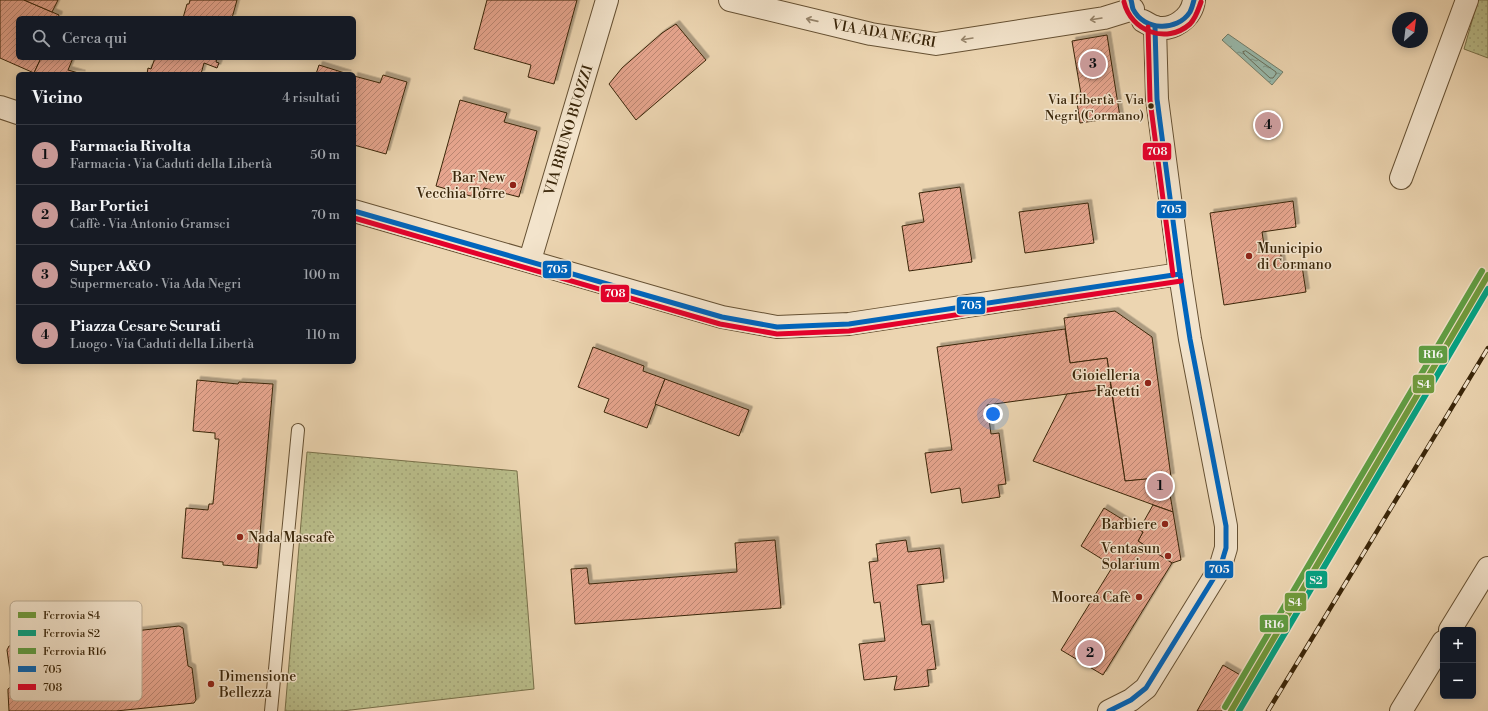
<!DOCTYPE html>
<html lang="it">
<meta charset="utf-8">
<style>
:root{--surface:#171b24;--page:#20242c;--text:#f1f3f6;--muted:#9ea1a6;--line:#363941;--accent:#c59692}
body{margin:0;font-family:"Libre Bodoni",serif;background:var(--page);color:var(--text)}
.controls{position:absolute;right:12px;bottom:12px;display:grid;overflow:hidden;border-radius:6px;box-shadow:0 2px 10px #0003}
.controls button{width:36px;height:36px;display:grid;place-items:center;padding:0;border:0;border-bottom:1px solid var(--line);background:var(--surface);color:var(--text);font:20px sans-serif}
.compass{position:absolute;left:1392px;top:12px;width:36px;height:36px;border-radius:50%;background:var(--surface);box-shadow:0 2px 10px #0003;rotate:28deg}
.you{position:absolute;left:993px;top:414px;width:14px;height:14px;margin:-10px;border:3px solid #fff;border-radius:50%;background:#1a73e8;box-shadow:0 0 0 6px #1a73e833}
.badge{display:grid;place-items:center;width:26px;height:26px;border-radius:50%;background:var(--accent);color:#111;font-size:13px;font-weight:700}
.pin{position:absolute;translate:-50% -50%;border:2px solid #fff;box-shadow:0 1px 4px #0006}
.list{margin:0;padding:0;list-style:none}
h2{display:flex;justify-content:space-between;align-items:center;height:52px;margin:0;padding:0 16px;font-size:17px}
h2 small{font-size:13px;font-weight:400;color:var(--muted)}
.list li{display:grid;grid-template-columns:26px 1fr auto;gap:12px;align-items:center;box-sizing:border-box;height:60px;padding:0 16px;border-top:1px solid var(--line)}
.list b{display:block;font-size:15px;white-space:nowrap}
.list p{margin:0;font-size:13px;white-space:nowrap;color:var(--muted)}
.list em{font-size:13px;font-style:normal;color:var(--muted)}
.icon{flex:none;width:22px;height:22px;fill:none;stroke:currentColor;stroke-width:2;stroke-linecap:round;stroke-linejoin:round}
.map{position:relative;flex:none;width:1488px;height:711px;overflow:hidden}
.search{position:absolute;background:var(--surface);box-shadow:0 2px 10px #0003;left:16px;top:16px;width:340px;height:44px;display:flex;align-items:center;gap:10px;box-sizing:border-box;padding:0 14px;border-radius:6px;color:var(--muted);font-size:15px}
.panel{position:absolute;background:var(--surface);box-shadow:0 2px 10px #0003;left:16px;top:72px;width:340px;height:292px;border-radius:6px}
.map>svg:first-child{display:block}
.green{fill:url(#green-dots);stroke:#79714a}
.water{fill:url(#water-ripples);stroke:#737e6a}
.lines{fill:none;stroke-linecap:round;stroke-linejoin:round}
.shore{stroke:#696f5a;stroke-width:1}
.building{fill:url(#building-hatch);stroke:#392509;filter:url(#shadow)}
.lane-casing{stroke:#665133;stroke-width:14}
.street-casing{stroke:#665133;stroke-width:24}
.lane{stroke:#f3e4cc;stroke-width:12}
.street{stroke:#f3e4cc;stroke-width:22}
.rail-casing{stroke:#392509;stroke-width:4.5}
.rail{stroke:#f3e4cc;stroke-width:3;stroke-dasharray:9;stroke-linecap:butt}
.bus-1-casing{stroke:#f3e4cc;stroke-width:8}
.bus-2-casing{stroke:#f3e4cc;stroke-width:8}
.bus-1{stroke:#0065bd;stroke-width:5}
.bus-2{stroke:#e4002b;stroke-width:5}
.rail-1-casing{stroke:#f3e4cc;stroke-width:9}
.rail-2-casing{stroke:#f3e4cc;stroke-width:9}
.rail-3-casing{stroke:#f3e4cc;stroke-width:9}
.rail-1{stroke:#709c3d;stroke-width:6}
.rail-2{stroke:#03a384;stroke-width:6}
.rail-3{stroke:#5f9f43;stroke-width:6}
.oneway{stroke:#96846a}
.bus-dot{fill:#392509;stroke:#f3e4cc;stroke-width:1.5}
.poi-dot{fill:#8f2418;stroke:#f3e4cc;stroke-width:1.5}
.labels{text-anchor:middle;stroke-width:3;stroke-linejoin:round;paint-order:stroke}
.bus-label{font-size:13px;fill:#392509;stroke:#f3e4cc;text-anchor:end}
.street-label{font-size:14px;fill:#392509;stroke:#f3e4cc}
.poi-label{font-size:14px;fill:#392509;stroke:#f3e4cc;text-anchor:end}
.key{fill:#f3e4cc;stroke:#bbab92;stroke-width:1}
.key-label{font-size:11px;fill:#392509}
.line-badge{stroke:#f3e4cc;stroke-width:1.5}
.badge-label{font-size:11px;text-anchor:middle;font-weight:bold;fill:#fff}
</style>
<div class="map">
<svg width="1488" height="711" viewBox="0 0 1488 711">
<defs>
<pattern id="green-dots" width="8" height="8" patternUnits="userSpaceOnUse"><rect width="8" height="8" fill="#b9bd8a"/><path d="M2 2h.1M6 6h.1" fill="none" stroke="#a0a276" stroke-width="1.8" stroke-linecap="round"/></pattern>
<pattern id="water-ripples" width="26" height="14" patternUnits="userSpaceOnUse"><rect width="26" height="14" fill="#99b9ab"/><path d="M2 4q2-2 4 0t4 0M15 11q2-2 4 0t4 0" fill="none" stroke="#7e9689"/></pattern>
<pattern id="building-hatch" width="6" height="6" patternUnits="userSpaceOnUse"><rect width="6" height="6" fill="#e6a58e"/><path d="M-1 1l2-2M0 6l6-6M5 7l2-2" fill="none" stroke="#bb8672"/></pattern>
<filter id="shadow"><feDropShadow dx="3.5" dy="-3.5" stdDeviation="0" flood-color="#0004"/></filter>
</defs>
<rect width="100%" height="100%" fill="#ecd5b1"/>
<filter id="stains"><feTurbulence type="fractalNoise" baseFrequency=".005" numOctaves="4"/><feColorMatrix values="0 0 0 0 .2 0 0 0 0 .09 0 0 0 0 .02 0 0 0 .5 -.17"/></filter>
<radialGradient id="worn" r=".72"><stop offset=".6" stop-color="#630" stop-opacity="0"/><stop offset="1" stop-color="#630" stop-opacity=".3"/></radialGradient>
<g class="green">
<path d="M1478,0H1488V58L1464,49Z"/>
<path d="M307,452L517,471L534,689L342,711H285Z"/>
</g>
<path class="water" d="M1228,34L1283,72L1272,85L1222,40Z"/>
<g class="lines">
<path class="shore" d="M1246,51L1276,72V74L1273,78H1270L1244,54L1243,52Z"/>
</g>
<g class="building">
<path d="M0,0H24L59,15L58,18H18V58H41L34,73L0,58Z"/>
<path d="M24,0H58L52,12Z"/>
<path d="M190,0H237L232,18H183L187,4H189Z"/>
<path d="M487,0H577L554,84L528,77L531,65L474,49Z"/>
<path d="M676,24L706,60L636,120L609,84L622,68L662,33Z"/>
<path d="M1107,35L1120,117L1080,123L1076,95L1081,94L1072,41Z"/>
<path d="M41,58H73L68,70L82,74L34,73Z"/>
<path d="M155,58H217L216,62L219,63L217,68L204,63L201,74H147L148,68L151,69Z"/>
<path d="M319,65L348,74H316Z"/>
<path d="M383,75L407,82L386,154L354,145V76L380,83Z"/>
<path d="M460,100L507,113L504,122L537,131L519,197L484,188L481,199L436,186Z"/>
<path d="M960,187L972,262L909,271L902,226L924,222L919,193Z"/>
<path d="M1293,201L1296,227L1262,232L1265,251L1280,249L1283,269L1302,266L1306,292L1224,305L1210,213Z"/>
<path d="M1088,203L1094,243L1025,253L1019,212Z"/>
<path d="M1115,311L1152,337L1171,477L1125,481L1107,358L1070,363L1064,318Z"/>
<path d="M1065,329L1070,363L1107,358L1111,388L987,405L991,434L999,433L1006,484L998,485L1000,497L962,503L960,488L931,493L925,453L952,450L937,347Z"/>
<path d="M593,347L644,366L643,371L665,379L647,428L604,412L609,399L578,387Z"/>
<path d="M665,379L749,410L739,436L655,404Z"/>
<path d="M197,380L238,384L239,382L273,384L257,568L223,565V562L182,558L186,508L208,510L209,504H213L219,439H215V433L193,431Z"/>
<path d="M1111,388L1125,481L1167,477L1173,512L1033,461L1067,394Z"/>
<path d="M1153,505L1173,512L1181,560L1172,563L1138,541L1143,532L1139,530Z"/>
<path d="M1104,508L1143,532L1138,541L1172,563L1103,675L1061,650L1113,566L1081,546Z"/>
<path d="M775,540L781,608L575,624L571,569L587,568L589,584L737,572L735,543Z"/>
<path d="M906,540L908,552L940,548L944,582L917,585L922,625L930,624L936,669L927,670L929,686L894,690L897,676L864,680L859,644L885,641L880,602L874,603L869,562L878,561L876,544Z"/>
<path d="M179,626L183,628L188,666L192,668L196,700L194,703L116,711H9L8,692V689L12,686L7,650L9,646L54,639L61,644L64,669L131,661L132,656L135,654L133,635L135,631Z"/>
<path d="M1223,665L1242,676L1222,711H1197Z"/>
</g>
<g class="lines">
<defs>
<path id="lane" d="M271,711L298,430"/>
<g id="street">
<path d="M730,0L871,34L936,44L1104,18L1133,9"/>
<path d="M1143,21C1147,23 1151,26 1155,27C1172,32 1192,18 1194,0"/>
<path d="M0,107L18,113"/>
<path d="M1401,178L1467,0"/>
<path d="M354,211L722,317L777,327L849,324L1180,274"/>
<path d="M530,260L607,0"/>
<path d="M1450,630L1488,568"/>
<path d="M1109,711L1131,700L1146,688L1220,568L1226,548V526L1190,339L1180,274L1157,99L1155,27"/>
<path d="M1401,711L1443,642"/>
</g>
</defs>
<use href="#lane" class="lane-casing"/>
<use href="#street" class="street-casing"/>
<use href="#lane" class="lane"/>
<use href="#street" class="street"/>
<defs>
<path id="rail" d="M1268,711L1488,348"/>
</defs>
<use href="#rail" class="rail-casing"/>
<use href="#rail" class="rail"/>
<defs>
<g id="bus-1">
<path d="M1131,0C1132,3 1132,6 1133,9C1144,31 1177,32 1190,12C1192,8 1193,4 1194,0"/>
<path d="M354,211L722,317L777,327L849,324L1180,274"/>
<path d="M1109,711L1131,700L1146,688L1220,568L1226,548V526L1190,339L1180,274L1157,99L1155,27"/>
</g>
<g id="bus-2">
<path d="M1124,2C1131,31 1166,45 1190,24C1196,18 1198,10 1201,2"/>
<path d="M1148,27L1150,100L1173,275"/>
<path d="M354,218L720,324L777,334L849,331L1181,281"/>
</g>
</defs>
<use href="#bus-1" class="bus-1-casing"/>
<use href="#bus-2" class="bus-2-casing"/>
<use href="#bus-1" class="bus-1"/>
<use href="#bus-2" class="bus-2"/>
<defs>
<path id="rail-1" d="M1231,711L1488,275"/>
<path id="rail-2" d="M1239,711L1488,289"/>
<path id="rail-3" d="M1225,707L1482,271"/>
</defs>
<use href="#rail-1" class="rail-1-casing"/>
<use href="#rail-2" class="rail-2-casing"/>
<use href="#rail-3" class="rail-3-casing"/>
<use href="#rail-1" class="rail-1"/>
<use href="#rail-2" class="rail-2"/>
<use href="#rail-3" class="rail-3"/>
</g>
<defs><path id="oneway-shaft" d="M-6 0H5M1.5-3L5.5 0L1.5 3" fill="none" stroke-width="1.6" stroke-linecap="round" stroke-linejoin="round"/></defs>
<g class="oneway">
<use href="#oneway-shaft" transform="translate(1096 19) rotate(171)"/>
<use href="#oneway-shaft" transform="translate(812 20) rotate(-167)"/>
<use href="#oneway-shaft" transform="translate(967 39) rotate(171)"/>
</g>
<circle class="bus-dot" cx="1151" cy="106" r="3.5"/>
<g class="poi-dot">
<circle cx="513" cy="185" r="4"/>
<circle cx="1249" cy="256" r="4"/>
<circle cx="1148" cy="383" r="4"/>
<circle cx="1165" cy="524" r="4"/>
<circle cx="240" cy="537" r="4"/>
<circle cx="1168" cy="556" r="4"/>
<circle cx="1139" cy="597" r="4"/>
<circle cx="211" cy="684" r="4"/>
</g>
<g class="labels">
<g class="bus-label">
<text x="1144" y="104">Via Libertà - Via<tspan x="1144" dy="16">Negri (Cormano)</tspan></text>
</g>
<g class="street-label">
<text transform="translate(884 33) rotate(10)" y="5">VIA ADA NEGRI</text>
<text transform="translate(568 130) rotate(-73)" y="5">VIA BRUNO BUOZZI</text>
</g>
<g class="poi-label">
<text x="505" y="182">Bar New<tspan x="505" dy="16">Vecchia Torre</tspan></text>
<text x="1257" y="253" text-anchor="start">Municipio<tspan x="1257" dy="16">di Cormano</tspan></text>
<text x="1140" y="380">Gioielleria<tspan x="1140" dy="16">Facetti</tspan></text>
<text x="1157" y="529">Barbiere</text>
<text x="248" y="542" text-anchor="start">Nada Mascafè</text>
<text x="1160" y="553">Ventasun<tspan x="1160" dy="16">Solarium</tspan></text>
<text x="1131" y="602">Moorea Cafè</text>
<text x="219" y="681" text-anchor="start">Dimensione<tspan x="219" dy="16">Bellezza</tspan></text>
</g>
</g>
<rect x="10" y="601" width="132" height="100" rx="6" class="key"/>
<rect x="18" y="612" width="18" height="6" fill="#709c3d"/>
<rect x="18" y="630" width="18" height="6" fill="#03a384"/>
<rect x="18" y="648" width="18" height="6" fill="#5f9f43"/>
<rect x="18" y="666" width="18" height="6" fill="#0065bd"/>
<rect x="18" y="684" width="18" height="6" fill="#e4002b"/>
<g class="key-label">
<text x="43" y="619">Ferrovia S4</text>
<text x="43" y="637">Ferrovia S2</text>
<text x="43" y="655">Ferrovia R16</text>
<text x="43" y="673">705</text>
<text x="43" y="691">708</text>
</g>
<g class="line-badge">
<rect x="1142" y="142" width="30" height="19" rx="4" fill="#e4002b"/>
<rect x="1156" y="200" width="31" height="19" rx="4" fill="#0065bd"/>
<rect x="542" y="260" width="30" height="19" rx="4" fill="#0065bd"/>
<rect x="600" y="284" width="30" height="19" rx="4" fill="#e4002b"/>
<rect x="956" y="296" width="30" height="19" rx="4" fill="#0065bd"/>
<rect x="1418" y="345" width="30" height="19" rx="4" fill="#5f9f43"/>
<rect x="1412" y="374" width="23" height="20" rx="4" fill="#709c3d"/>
<rect x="1204" y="560" width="30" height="19" rx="4" fill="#0065bd"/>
<rect x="1305" y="570" width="23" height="19" rx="4" fill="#03a384"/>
<rect x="1284" y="592" width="23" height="20" rx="4" fill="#709c3d"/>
<rect x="1259" y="614" width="30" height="19" rx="4" fill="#5f9f43"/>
</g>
<g class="badge-label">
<text x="1157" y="155">708</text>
<text x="1171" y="213">705</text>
<text x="557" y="273">705</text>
<text x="615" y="297">708</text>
<text x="971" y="309">705</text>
<text x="1433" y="358">R16</text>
<text x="1424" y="388">S4</text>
<text x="1219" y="573">705</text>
<text x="1316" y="584">S2</text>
<text x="1295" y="606">S4</text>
<text x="1274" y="628">R16</text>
</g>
<rect width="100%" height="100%" filter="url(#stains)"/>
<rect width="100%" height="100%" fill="url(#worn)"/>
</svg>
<div class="controls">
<button>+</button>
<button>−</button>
</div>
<svg class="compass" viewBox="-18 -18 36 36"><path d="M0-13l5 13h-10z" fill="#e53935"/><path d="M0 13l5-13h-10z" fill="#9ea1a6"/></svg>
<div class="you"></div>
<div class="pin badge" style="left:1160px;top:486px">1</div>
<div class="pin badge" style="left:1090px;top:653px">2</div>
<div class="pin badge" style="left:1093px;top:64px">3</div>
<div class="pin badge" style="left:1268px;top:125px">4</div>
<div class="search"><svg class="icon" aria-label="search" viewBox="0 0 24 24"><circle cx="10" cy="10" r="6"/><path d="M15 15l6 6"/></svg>Cerca qui</div>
<section class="panel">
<h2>Vicino<small>4 risultati</small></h2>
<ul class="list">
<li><span class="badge">1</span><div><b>Farmacia Rivolta</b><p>Farmacia · Via Caduti della Libertà</p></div><em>50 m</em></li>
<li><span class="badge">2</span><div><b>Bar Portici</b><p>Caffè · Via Antonio Gramsci</p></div><em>70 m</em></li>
<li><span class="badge">3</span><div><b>Super A&amp;O</b><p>Supermercato · Via Ada Negri</p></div><em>100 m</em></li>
<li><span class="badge">4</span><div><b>Piazza Cesare Scurati</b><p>Luogo · Via Caduti della Libertà</p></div><em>110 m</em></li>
</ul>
</section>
</div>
